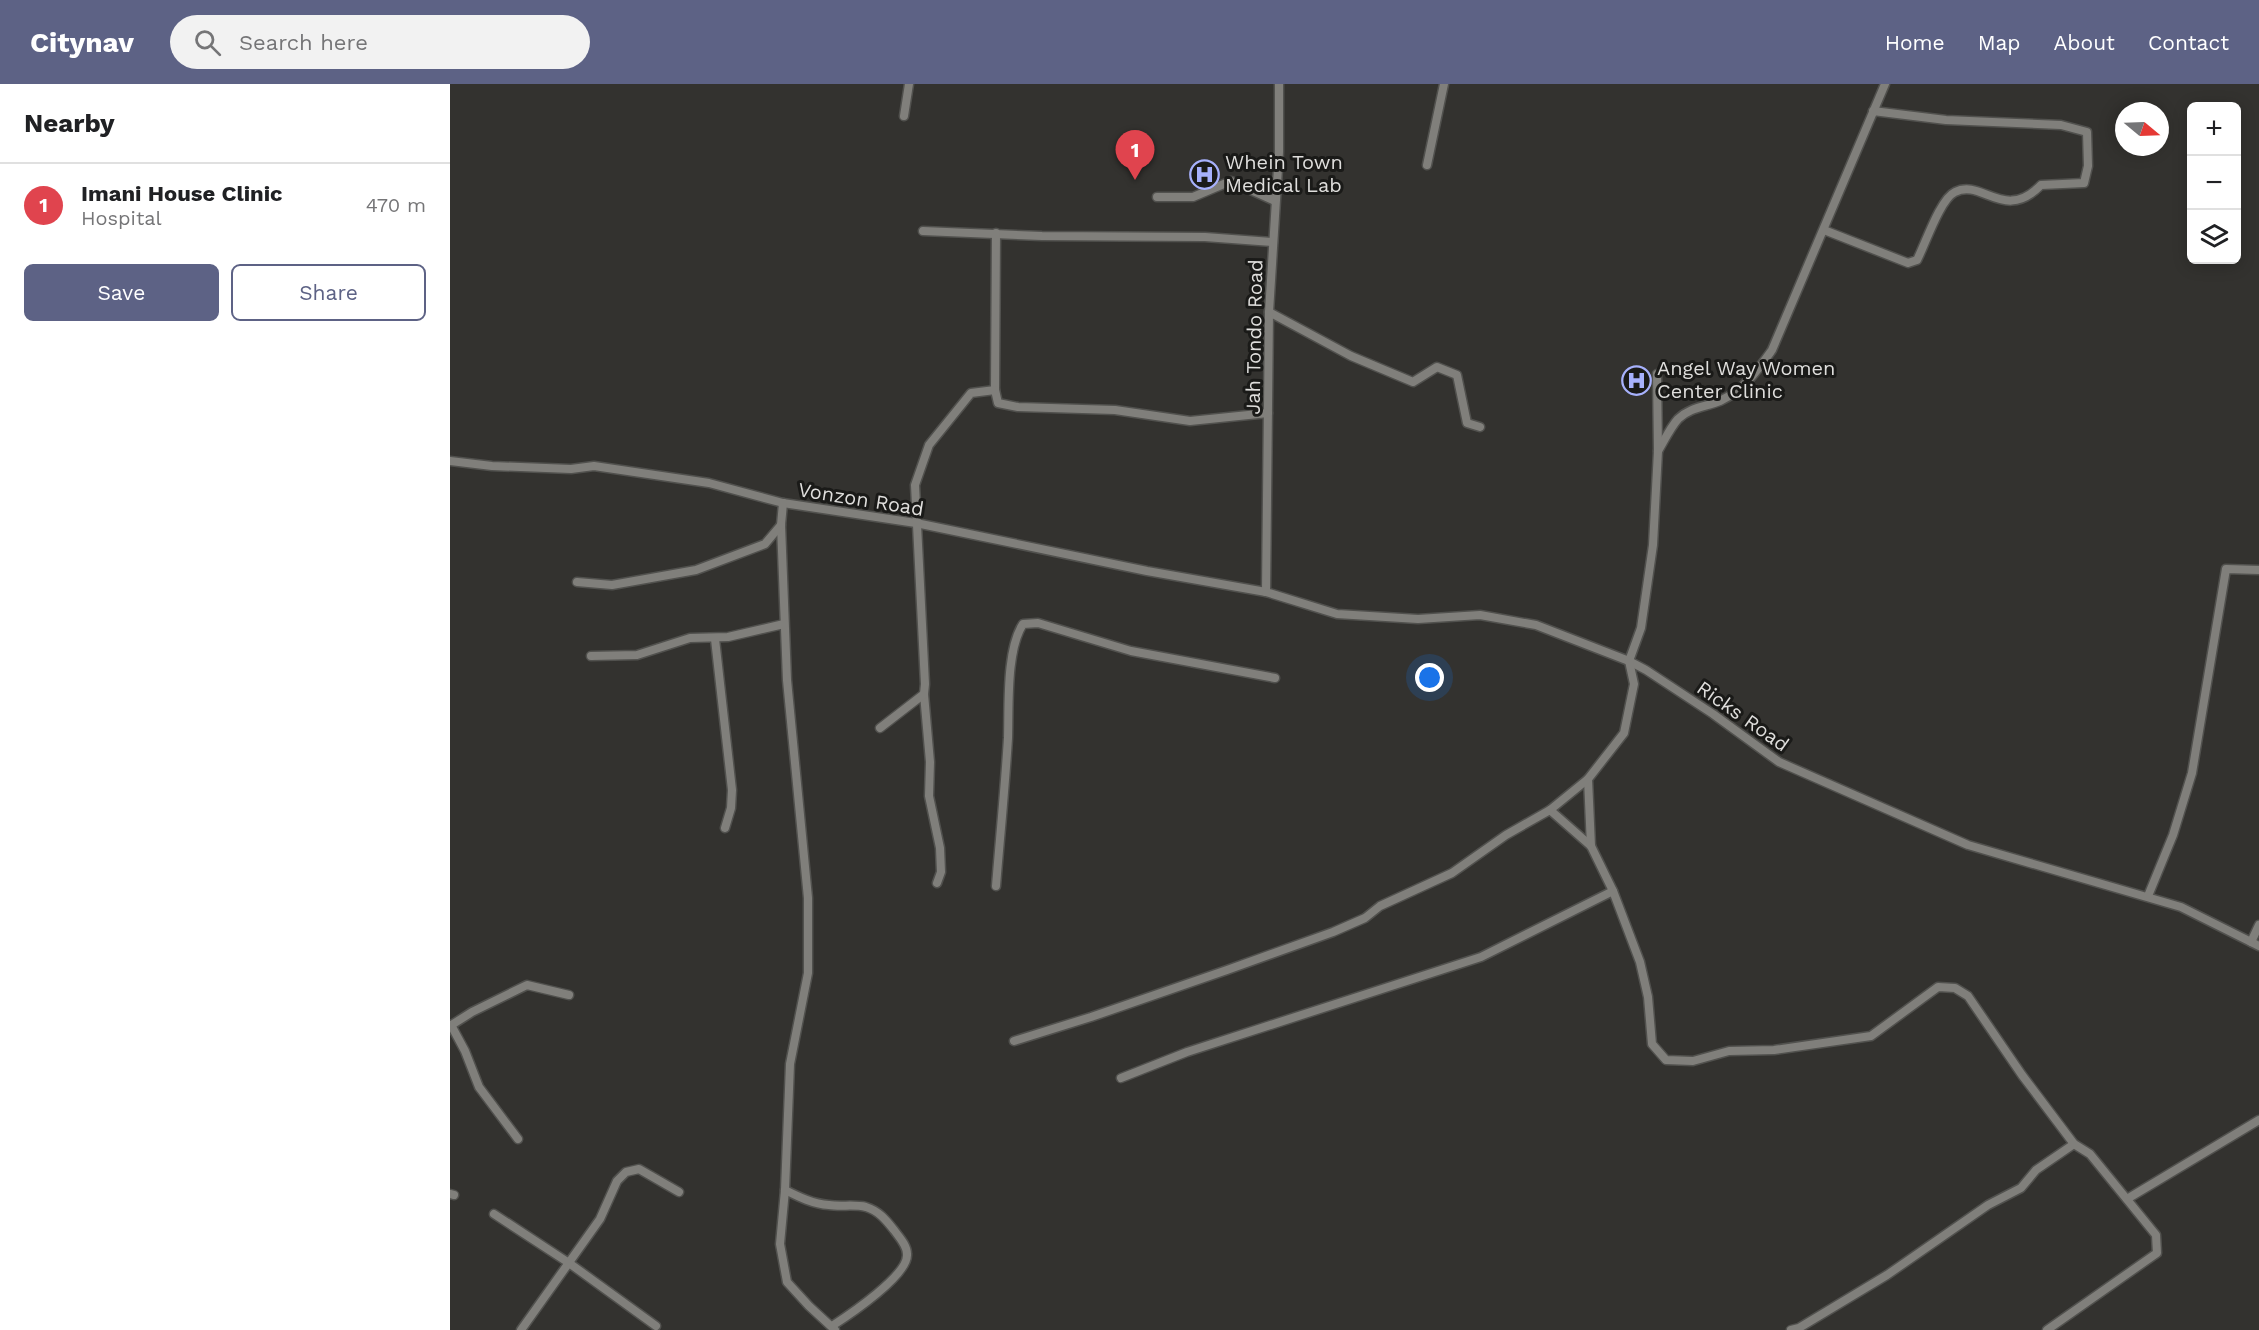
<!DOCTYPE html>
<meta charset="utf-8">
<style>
:root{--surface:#fff;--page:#f2f2f2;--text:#202124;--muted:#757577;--line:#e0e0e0;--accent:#5d6285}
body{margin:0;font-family:"Work Sans",sans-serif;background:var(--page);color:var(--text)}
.controls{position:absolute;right:18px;top:18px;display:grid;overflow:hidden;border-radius:9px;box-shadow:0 3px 15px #0003}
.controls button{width:54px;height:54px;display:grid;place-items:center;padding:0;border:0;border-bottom:2px solid var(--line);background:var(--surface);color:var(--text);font:30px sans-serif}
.compass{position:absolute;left:1665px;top:18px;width:54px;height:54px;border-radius:50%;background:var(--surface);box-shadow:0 3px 15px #0003;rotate:109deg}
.you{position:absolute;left:980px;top:594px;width:21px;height:21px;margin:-15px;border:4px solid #fff;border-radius:50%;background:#1a73e8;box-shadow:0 0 0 9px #1a73e833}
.badge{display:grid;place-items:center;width:39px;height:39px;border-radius:50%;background:var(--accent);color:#fff;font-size:20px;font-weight:700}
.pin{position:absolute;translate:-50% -50px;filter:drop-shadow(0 2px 3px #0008)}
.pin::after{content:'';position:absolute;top:32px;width:21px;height:18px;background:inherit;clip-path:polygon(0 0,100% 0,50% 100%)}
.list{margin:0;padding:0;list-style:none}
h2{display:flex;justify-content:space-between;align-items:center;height:78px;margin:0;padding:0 24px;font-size:26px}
h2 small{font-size:20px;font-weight:400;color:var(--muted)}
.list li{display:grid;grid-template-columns:39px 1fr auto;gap:18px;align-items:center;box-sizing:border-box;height:84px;padding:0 24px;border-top:2px solid var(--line)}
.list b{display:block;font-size:22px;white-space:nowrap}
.list p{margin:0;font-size:20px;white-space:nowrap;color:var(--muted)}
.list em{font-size:20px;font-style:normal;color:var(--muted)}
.actions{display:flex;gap:12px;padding:18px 24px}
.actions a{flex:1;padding:14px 0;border:2px solid var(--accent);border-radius:9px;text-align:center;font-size:21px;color:var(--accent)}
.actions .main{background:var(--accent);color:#fff}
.icon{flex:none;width:33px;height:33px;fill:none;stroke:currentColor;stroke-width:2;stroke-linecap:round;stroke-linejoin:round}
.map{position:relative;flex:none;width:1809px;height:1246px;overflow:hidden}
header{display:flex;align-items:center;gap:36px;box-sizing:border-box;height:84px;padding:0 30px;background:var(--accent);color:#fff}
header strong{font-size:28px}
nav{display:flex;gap:33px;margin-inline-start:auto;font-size:21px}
.search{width:420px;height:54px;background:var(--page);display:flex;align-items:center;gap:15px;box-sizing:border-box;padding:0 21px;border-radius:33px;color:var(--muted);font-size:22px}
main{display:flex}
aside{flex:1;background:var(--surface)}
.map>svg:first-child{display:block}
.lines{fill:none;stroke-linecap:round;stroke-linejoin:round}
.minor-casing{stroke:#51514e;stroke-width:11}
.minor{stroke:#807f7b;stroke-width:8}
.labels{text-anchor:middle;stroke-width:6;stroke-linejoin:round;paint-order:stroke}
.poi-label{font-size:20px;fill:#dfdedc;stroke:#1a1a18;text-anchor:start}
.street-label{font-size:20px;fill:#dfdedc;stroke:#1a1a18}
</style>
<header>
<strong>Citynav</strong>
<div class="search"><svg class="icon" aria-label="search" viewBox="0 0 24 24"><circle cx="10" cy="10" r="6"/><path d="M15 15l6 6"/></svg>Search here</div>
<nav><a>Home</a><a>Map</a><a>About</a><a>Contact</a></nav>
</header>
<main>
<aside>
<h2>Nearby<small></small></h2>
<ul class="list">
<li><span class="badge" style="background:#e0444e">1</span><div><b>Imani House Clinic</b><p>Hospital</p></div><em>470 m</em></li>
</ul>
<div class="actions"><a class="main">Save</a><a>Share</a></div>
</aside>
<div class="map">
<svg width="1809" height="1246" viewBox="0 0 1809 1246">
<rect width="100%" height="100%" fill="#33322f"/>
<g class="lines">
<defs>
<g id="minor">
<path d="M454,32L459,0"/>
<path d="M977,81L994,0"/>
<path d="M707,113H743L781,97L825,117"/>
<path d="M1374,146L1458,179L1467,176C1475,161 1490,115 1505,108C1532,94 1554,139 1591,101L1634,99L1638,82L1637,48L1611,41L1496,36L1423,27"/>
<path d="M473,147L592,152L755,153L823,158"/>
<path d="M819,228L901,272L963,298L987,283L1007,291L1017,339L1030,343"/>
<path d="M545,306L546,149"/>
<path d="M1208,367C1214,357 1220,344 1228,335C1240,323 1256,323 1270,317C1294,306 1307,287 1322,266L1435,0"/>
<path d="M0,377L42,382L121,385L144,382L259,399L333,419L466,439L697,487L816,508L887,530L968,535L1030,531L1086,541L1179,577L1196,586L1263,630L1329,678L1518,761L1731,823L1809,862"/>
<path d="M333,419L331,441L337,596L358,814V889L340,980L335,1106L330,1160L337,1198L359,1222L385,1246"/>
<path d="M127,498L162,501L246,486L315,460L331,441"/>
<path d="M816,508L819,228L829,68V0"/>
<path d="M265,555L282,706L281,724L275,744"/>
<path d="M141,572L187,571L240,554L278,553L334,540"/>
<path d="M474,610L480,678L479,712L490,764L491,788L487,799"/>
<path d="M430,644L474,610L475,600L465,401L479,361L521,309L545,306L548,319L568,323L665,326L740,337L818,329"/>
<path d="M1100,726L1141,762L1163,807L1190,878L1198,913L1202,960L1216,976L1243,977L1279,967L1324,966L1421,952L1488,903L1505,904L1518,912L1572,991L1624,1060L1640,1070L1706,1151L1707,1169L1597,1246"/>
<path d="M1141,762L1138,695L1174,649L1184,600L1179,577L1191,544L1203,461L1208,367L1207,290"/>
<path d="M546,802C550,753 555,703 558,654C559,622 556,566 573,540L588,539L681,567L825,594"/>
<path d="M1698,812L1723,751L1742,689L1776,485L1809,486"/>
<path d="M1801,858L1809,841"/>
<path d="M1,941L15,967L29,1003L68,1055"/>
<path d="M0,942L22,928L77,901L119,911"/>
<path d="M564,957L641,933L777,886L883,848L915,834L930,822L1002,789L1056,751L1100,726L1138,695"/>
<path d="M671,994L737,968L1031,873L1163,807"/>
<path d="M335,1106C349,1113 363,1120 379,1121C391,1123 404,1120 416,1123C429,1127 436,1136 444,1146C449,1153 457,1161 457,1170C459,1191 399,1231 382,1242"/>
<path d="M0,1110L4,1111"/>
<path d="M1677,1115L1809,1036"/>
<path d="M44,1130L119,1179L206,1242"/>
<path d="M71,1246L150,1135L167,1097L176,1088L189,1085L229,1108"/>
<path d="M1341,1246L1349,1244L1437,1191L1538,1121L1571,1104L1586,1086L1624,1060"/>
</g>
</defs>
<use href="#minor" class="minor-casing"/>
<use href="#minor" class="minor"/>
</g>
<defs>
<symbol id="hospital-ring" viewBox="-11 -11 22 22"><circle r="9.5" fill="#1a1a18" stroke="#a7b1fc" stroke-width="1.5"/><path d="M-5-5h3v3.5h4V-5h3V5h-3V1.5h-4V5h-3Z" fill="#a7b1fc"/></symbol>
</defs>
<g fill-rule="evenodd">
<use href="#hospital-ring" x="738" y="74" width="33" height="33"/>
<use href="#hospital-ring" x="1170" y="280" width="33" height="33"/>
</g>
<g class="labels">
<g class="poi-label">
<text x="775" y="85">Whein Town<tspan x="775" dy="23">Medical Lab</tspan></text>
<text x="1207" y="291">Angel Way Women<tspan x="1207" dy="23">Center Clinic</tspan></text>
</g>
<g class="street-label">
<text transform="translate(804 253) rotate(-89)" y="7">Jah Tondo Road</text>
<text transform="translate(411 415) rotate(9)" y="7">Vonzon Road</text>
<text transform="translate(1293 632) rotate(35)" y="7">Ricks Road</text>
</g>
</g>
</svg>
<div class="controls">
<button>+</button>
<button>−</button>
<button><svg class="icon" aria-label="layers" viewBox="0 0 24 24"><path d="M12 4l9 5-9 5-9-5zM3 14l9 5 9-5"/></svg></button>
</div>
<svg class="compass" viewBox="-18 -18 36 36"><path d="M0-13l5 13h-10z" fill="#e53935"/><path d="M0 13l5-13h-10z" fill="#757577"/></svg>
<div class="you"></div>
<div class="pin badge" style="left:685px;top:96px;background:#e0444e">1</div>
</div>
</main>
